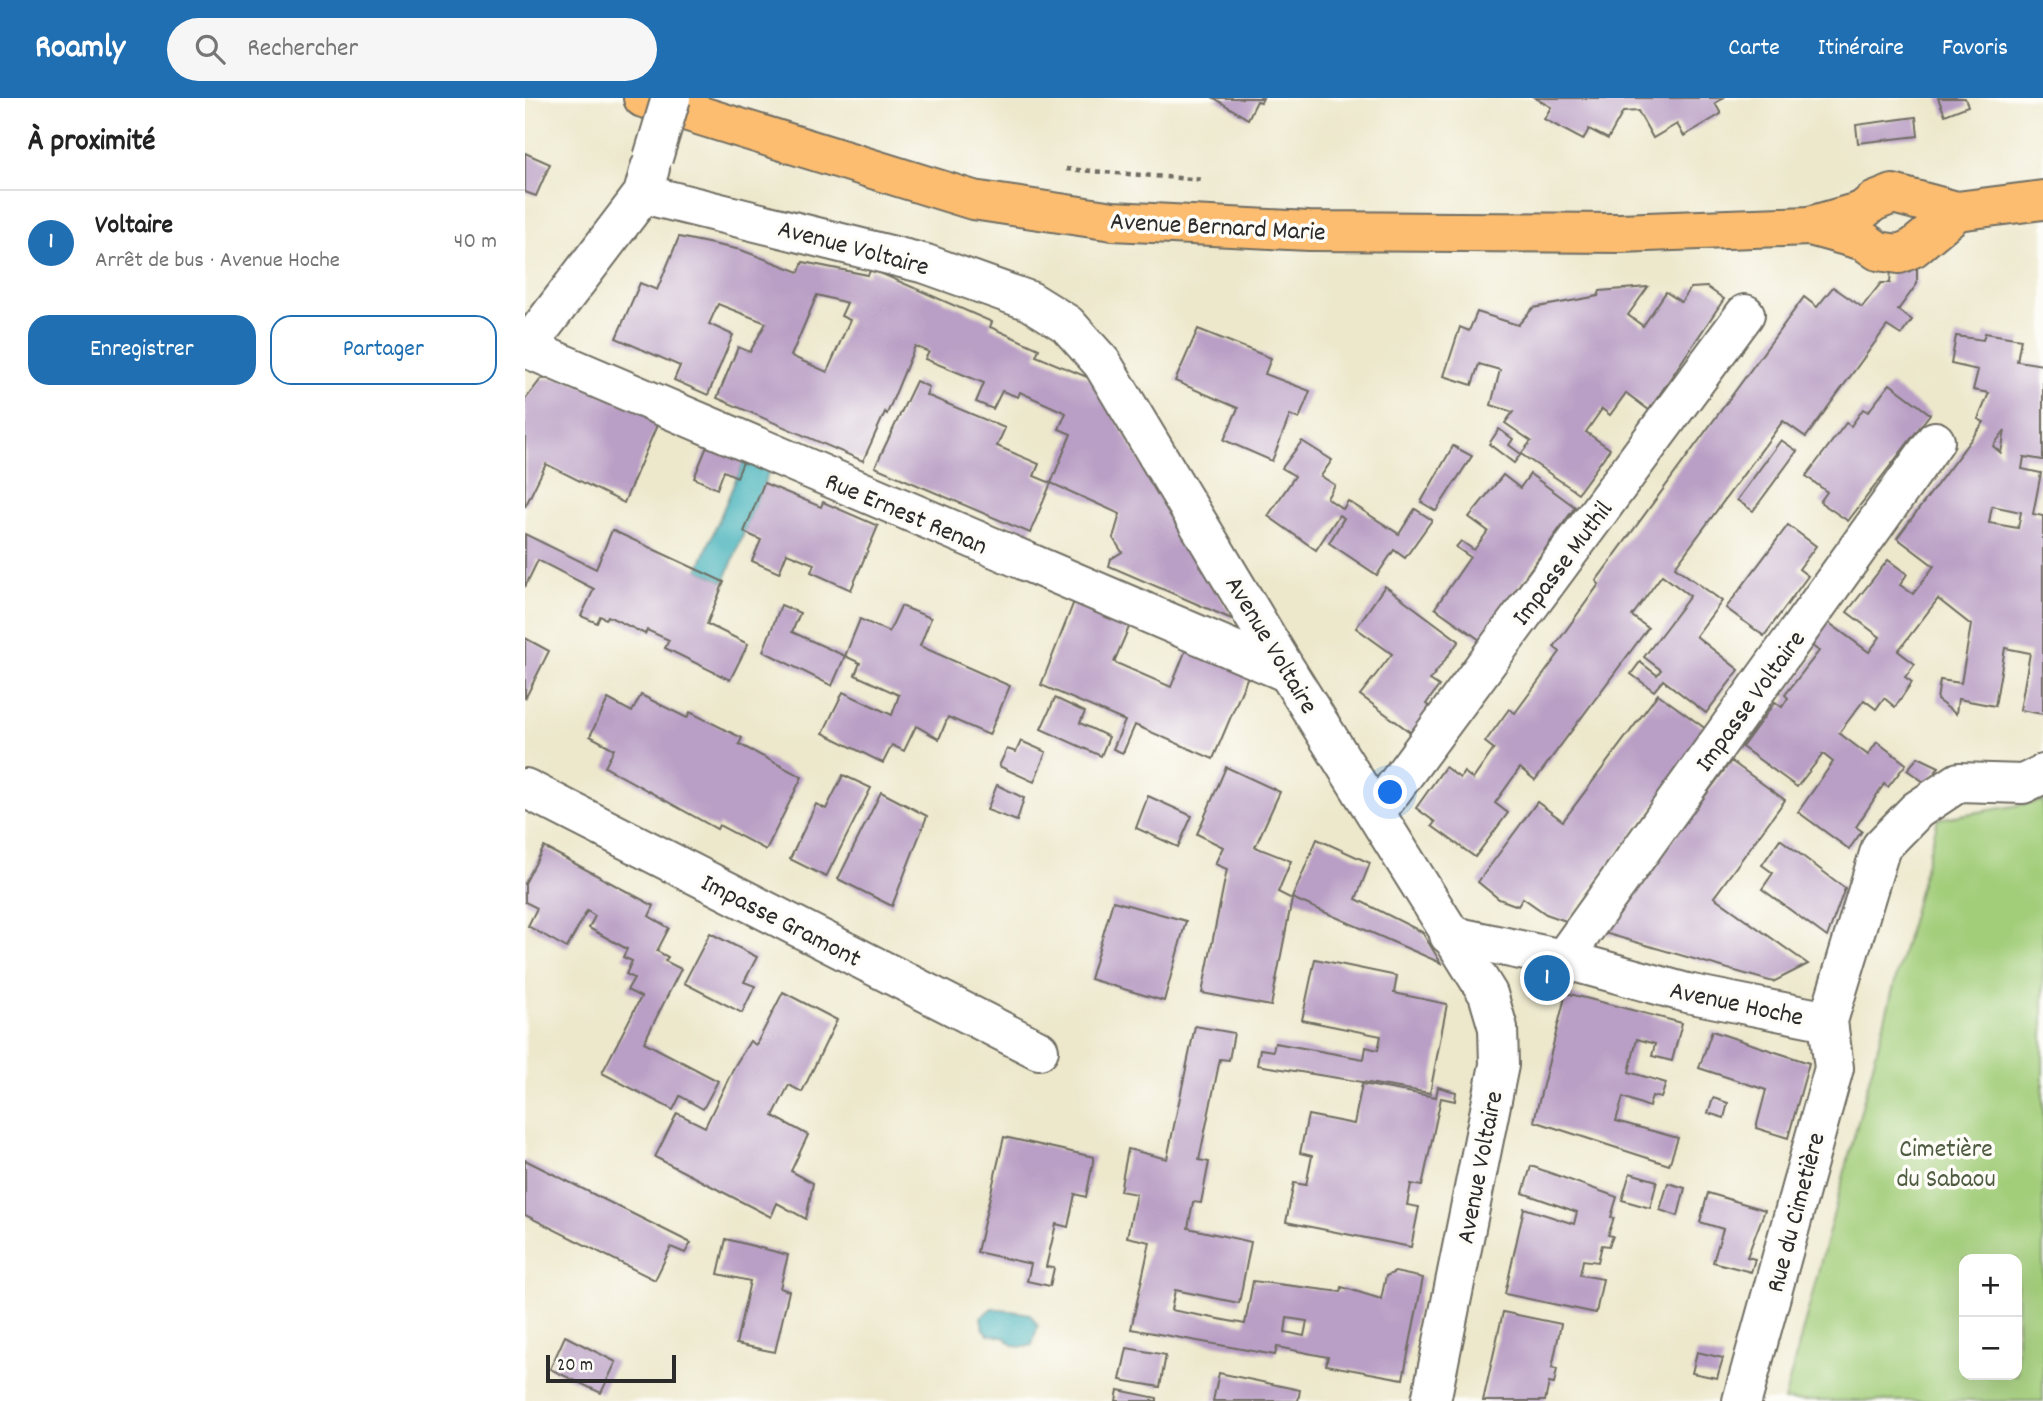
<!DOCTYPE html>
<html lang="fr">
<meta charset="utf-8">
<style>
:root{--surface:#fff;--page:#f6f6f6;--text:#222;--muted:#767676;--line:#e0e0e0;--accent:#1f6fb2}
body{margin:0;font-family:Dekko,sans-serif;background:var(--page);color:var(--text)}
.controls{position:absolute;right:21px;bottom:21px;display:grid;overflow:hidden;border-radius:14px;box-shadow:0 7px 28px #0002}
.controls button{width:63px;height:63px;display:grid;place-items:center;padding:0;border:0;border-bottom:2px solid var(--line);background:var(--surface);color:var(--text);font:35px sans-serif}
.scale{position:absolute;left:21px;bottom:18px;width:130px;box-sizing:border-box;padding-left:7px;border:4px solid #2b2b2b;border-top:0;font-size:19px;line-height:24px;white-space:nowrap;color:#2b2b2b;-webkit-text-stroke:5px #fdfcf7;paint-order:stroke}
.you{position:absolute;left:866px;top:695px;width:24px;height:24px;margin:-18px;border:5px solid #fff;border-radius:50%;background:#1a73e8;box-shadow:0 0 0 10px #1a73e833}
.badge{display:grid;place-items:center;width:46px;height:46px;border-radius:50%;background:var(--accent);color:#fff;font-size:23px;font-weight:700}
.pin{position:absolute;translate:-50% -50%;border:4px solid #fff;box-shadow:0 2px 7px #0006}
.list{margin:0;padding:0;list-style:none}
h2{display:flex;justify-content:space-between;align-items:center;height:91px;margin:0;padding:0 28px;font-size:30px}
h2 small{font-size:23px;font-weight:400;color:var(--muted)}
.list li{display:grid;grid-template-columns:46px 1fr auto;gap:21px;align-items:center;box-sizing:border-box;height:105px;padding:0 28px;border-top:2px solid var(--line)}
.list b{display:block;font-size:26px;white-space:nowrap}
.list p{margin:0;font-size:23px;white-space:nowrap;color:var(--muted)}
.list em{font-size:23px;font-style:normal;color:var(--muted)}
.actions{display:flex;gap:14px;padding:21px 28px}
.actions a{flex:1;padding:16px 0;border:2px solid var(--accent);border-radius:21px;text-align:center;font-size:24px;color:var(--accent)}
.actions .main{background:var(--accent);color:#fff}
.icon{flex:none;width:38px;height:38px;fill:none;stroke:currentColor;stroke-width:2;stroke-linecap:round;stroke-linejoin:round}
.map{position:relative;flex:none;width:1518px;height:1303px;overflow:hidden}
header{display:flex;align-items:center;gap:42px;box-sizing:border-box;height:98px;padding:0 35px;background:var(--accent);color:#fff}
header strong{font-size:33px}
nav{display:flex;gap:38px;margin-inline-start:auto;font-size:24px}
.search{width:490px;height:63px;background:var(--page);display:flex;align-items:center;gap:18px;box-sizing:border-box;padding:0 24px;border-radius:38px;color:var(--muted);font-size:26px}
main{display:flex}
aside{flex:1;background:var(--surface)}
.map>svg:first-child{display:block}
.green{fill:#a2cd79;stroke:#667c52;stroke-width:2;fill-rule:evenodd}
.water{fill:#40b0b9;stroke:#366e72;stroke-width:2}
.building{fill:#b99fc5;fill-rule:evenodd}
.lines{fill:none;stroke-linecap:round;stroke-linejoin:round}
.minor-casing{stroke:#6f6d63;stroke-width:42}
.major-casing{stroke:#6f6d63;stroke-width:42}
.path{stroke:#6f6d63;stroke-width:4.5;stroke-dasharray:5 5;stroke-linecap:butt}
.minor{stroke:#fff;stroke-width:38}
.major{stroke:#fcbd6f;stroke-width:38}
.minor-bridge-casing{stroke:#6f6d63;stroke-width:42;stroke-linecap:butt}
.minor-bridge{stroke:#fff;stroke-width:38}
.labels{text-anchor:middle;stroke-width:7;stroke-linejoin:round;paint-order:stroke}
.street-label{font-size:26px;fill:#2b2b2b;stroke:#fdfcf7}
.park-label{font-size:26px;fill:#4f5c42;stroke:#fdfcf7}
</style>
<header>
<strong>Roamly</strong>
<div class="search"><svg class="icon" aria-label="search" viewBox="0 0 24 24"><circle cx="10" cy="10" r="6"/><path d="M15 15l6 6"/></svg>Rechercher</div>
<nav><a>Carte</a><a>Itinéraire</a><a>Favoris</a></nav>
</header>
<main>
<aside>
<h2>À proximité<small></small></h2>
<ul class="list">
<li><span class="badge">1</span><div><b>Voltaire</b><p>Arrêt de bus · Avenue Hoche</p></div><em>40 m</em></li>
</ul>
<div class="actions"><a class="main">Enregistrer</a><a>Partager</a></div>
</aside>
<div class="map">
<svg width="1518" height="1303" viewBox="0 0 1518 1303">
<rect width="100%" height="100%" fill="#fdfcf7"/>
<filter id="ink" filterUnits="userSpaceOnUse"><feTurbulence type="fractalNoise" baseFrequency=".0143" numOctaves="2"/><feDisplacementMap in="SourceGraphic" scale="14" xChannelSelector="R" yChannelSelector="G"/><feConvolveMatrix kernelMatrix="1 2 1 2 8 2 1 2 1" color-interpolation-filters="sRGB"/></filter>
<filter id="wash" filterUnits="userSpaceOnUse"><feTurbulence type="fractalNoise" baseFrequency=".00686" numOctaves="4" result="noise"/><feDisplacementMap in="SourceGraphic" scale="28" xChannelSelector="R" yChannelSelector="G"/><feGaussianBlur stdDeviation="1.57" result="paint"/><feColorMatrix in="noise" values="0 0 0 0 0 0 0 0 0 0 0 0 0 0 0 0 0 1.4 0 .05"/><feComposite in="paint" operator="in"/></filter>
<g filter="url(#wash)">
<rect width="100%" height="100%" fill="#ede8cc"/>
<path class="green" d="M1518,703V1303H1259L1413,721ZM1439,1161H1492V1277H1439Z"/>
<g class="water">
<path d="M221,357L246,368L199,484L173,472Z"/>
<path d="M467,1210L505,1216L513,1228L507,1247C497,1251 487,1249 481,1240L463,1236L458,1231L456,1219Z"/>
</g>
<g id="blocks">
<g class="building">
<path d="M689,0H738L736,4L732,3L723,21Z"/>
<path d="M1010,0H1198L1190,5L1196,16L1159,38L1152,26L1128,40L1113,13L1098,14L1083,41L1064,31L1058,42L1019,21L1026,9Z"/>
<path d="M1413,0H1440L1443,8L1420,17Z"/>
<path d="M1391,19L1393,38L1333,45L1331,27Z"/>
<path d="M0,55L25,66L11,98L0,94Z"/>
<path d="M154,139L216,152L274,174L278,164L343,177L346,171L467,224L465,229L514,251L511,258L567,281L709,522L584,468L586,461L597,454L588,440L595,416L526,385L546,336L534,331L541,315L495,294L493,299L477,293L468,311L451,304L459,285L400,261L404,254L390,248L362,316L360,314L338,363L192,300L213,249L225,254L241,225L193,206L184,226L208,237L183,297L149,282L155,268L91,240L115,185L132,192ZM292,197L322,205L316,218L325,222L302,274L266,258Z"/>
<path d="M1366,170L1392,171V186L1373,212L1387,222L1376,237L1362,228L1281,339L1258,323L1150,469L1197,503L1171,538L1214,572L1181,615L1138,582L1129,593L1106,576L1115,564L1132,577L1136,572L1119,559L1165,498L1137,477L1107,518L1123,530L1010,682L995,670L970,705L983,715L950,759L907,728L910,724L891,710L920,669L935,680L939,674L948,681L969,651L960,644L984,611L990,615L1035,554L1029,549L1074,486L1071,483L1279,199L1292,209L1308,189L1337,209L1356,185H1365Z"/>
<path d="M1123,189L1103,217L1118,228L1141,194L1156,204L1166,190L1182,189L1199,201L1124,312L1101,295L1085,317L1077,311L1061,334L1085,351L1053,395L996,356L1006,343L980,325L988,314L966,307L975,272L954,266L947,287L919,278L935,229L944,233L952,214L993,227L1008,210L1073,198L1075,193Z"/>
<path d="M673,231L746,260L740,276L785,293L774,321L765,317L747,363L699,342L713,310L650,283Z"/>
<path d="M1460,235L1496,241L1492,263L1518,267V362L1499,359L1497,371L1516,375L1508,416L1518,418V616L1495,612L1505,555L1480,550L1470,608L1433,601L1431,616L1412,602L1415,582L1436,585L1446,527L1413,501L1373,553L1390,566L1380,579L1387,584L1370,609L1359,600L1351,611L1339,602L1314,635L1343,657L1352,644L1381,666L1363,689L1359,686L1331,729L1337,733L1324,751L1273,714L1308,664L1298,656L1272,689L1217,649L1250,604L1257,609L1263,600L1260,597L1294,553L1283,545L1300,522L1344,554L1355,539L1322,514L1363,462L1382,476L1375,487L1388,496L1409,468L1372,440L1459,324L1453,321L1464,295L1448,292L1453,272L1426,266L1431,238L1458,242ZM1480,332L1476,355L1468,348ZM1467,408L1496,414L1493,430L1464,425Z"/>
<path d="M39,280L135,320L99,405L21,366L0,409V302L16,281Z"/>
<path d="M391,283L404,289L401,297L480,330L472,348L514,366L509,378L526,385L505,435L350,369Z"/>
<path d="M1365,286L1405,316L1323,423L1295,404L1302,394L1281,378L1321,325L1326,328L1338,311L1343,314Z"/>
<path d="M974,331L988,341L984,347L996,356L989,365L964,346Z"/>
<path d="M185,341L221,357L212,379L199,373L192,391L169,380Z"/>
<path d="M1256,342L1272,353L1228,413L1212,402Z"/>
<path d="M777,343L807,362L796,378L810,387L802,400L818,411L823,403L874,436L890,411L907,422L880,460L869,452L852,477L804,445L819,420L814,417L791,452L743,418L770,378L757,370Z"/>
<path d="M928,348L947,358L911,413L896,404Z"/>
<path d="M1005,376L1050,409L955,542L910,510L945,459L931,449L936,443L949,452L963,433L944,419L978,377L995,390Z"/>
<path d="M239,385L296,409L298,404L353,428L326,492L286,474L289,466L262,455L254,475L227,463L236,442L219,434Z"/>
<path d="M1263,427L1291,448L1274,471L1283,478L1239,538L1201,510Z"/>
<path d="M87,432L199,484L182,526L223,546L205,582L140,550L144,542L122,532L120,536L83,518L81,521L75,518L72,525L56,518L69,491L13,462L0,489V436L71,471Z"/>
<path d="M860,488L934,543L905,582L914,588L901,606L915,616L896,642L835,597L867,556L831,530Z"/>
<path d="M552,496L608,520L589,564L646,589L664,544L726,571L688,661L610,627L598,655L588,651L600,623L516,587Z"/>
<path d="M256,507L275,515L267,534L320,558L307,588L238,553Z"/>
<path d="M376,508L406,520L395,548L485,588L464,637L423,619L414,641L391,628L379,653L367,647L358,665L298,635L318,594L367,617L374,597L330,577L335,565L320,558L335,521L364,534Z"/>
<path d="M0,540L24,553L0,601Z"/>
<path d="M1133,596L1185,634L1041,823L1021,816L998,800L993,808L974,801L953,784L1012,704L1038,723Z"/>
<path d="M116,597L162,620L165,614L217,640L214,646L277,679L241,752L194,727L192,731L80,669L89,651L65,638L83,601L107,614Z"/>
<path d="M530,600L560,614L555,625L584,639L576,658L516,631Z"/>
<path d="M496,643L521,654L509,684L474,668L482,651L491,654Z"/>
<path d="M1393,659L1414,669L1402,686L1382,672Z"/>
<path d="M1206,663L1260,702L1189,799L1283,866L1248,884L1079,835L1166,717L1158,711L1166,699L1174,706Z"/>
<path d="M701,669L755,694L730,749L766,763L753,794L767,801L746,908L677,895L702,771L690,766L698,749L672,736Z"/>
<path d="M318,677L346,690L301,779L265,761L291,706L301,711Z"/>
<path d="M472,687L499,700L492,723L462,712Z"/>
<path d="M356,694L402,718L367,808L313,781Z"/>
<path d="M623,698L667,718L653,749L611,730Z"/>
<path d="M792,741L845,765L831,801L897,834L916,865L767,800Z"/>
<path d="M1255,741L1320,790L1302,839L1237,791L1248,775L1237,767Z"/>
<path d="M19,749L129,808L124,818L144,830L132,853L143,859L140,863L156,871L119,944L193,983L178,1011L155,998L148,1012L77,975L116,899L102,892L109,880L101,876L107,863L98,859L102,851L64,830L70,818L62,813L42,850L3,828L12,810L0,804V785Z"/>
<path d="M588,803L661,823L639,903L565,881Z"/>
<path d="M185,835L232,859L219,884L230,888L217,915L159,885Z"/>
<path d="M790,861L872,878L869,895L922,906L905,995L732,967L735,951L748,953L750,945L839,961L841,949L853,952L856,938L777,922Z"/>
<path d="M258,894L312,922L277,994L264,987L248,1018L283,1037L266,1073L288,1085L281,1121L252,1105L246,1119L130,1059L152,1015L180,1029L209,969L225,943L231,947Z"/>
<path d="M1041,895L1157,925L1147,963L1127,958L1130,946L1112,941L1104,974L1141,985L1136,1000L1127,998L1124,1009L1098,999L1091,1023L1153,1040L1144,1067L1009,1023Z"/>
<path d="M670,928L709,935L704,962L695,961L674,1062L684,1064L676,1105L668,1104L663,1130L726,1144L714,1205L650,1192L646,1212L720,1226L728,1183L816,1194L817,1189L856,1201L861,1178L870,1174L898,1180L878,1281L801,1267L803,1259L752,1249L750,1257L606,1231L625,1144L602,1139L611,1096L595,1093L603,1051L642,1061ZM762,1220L782,1223L779,1238L760,1234Z"/>
<path d="M1187,933L1284,965L1263,1040L1231,1030L1241,992L1174,970Z"/>
<path d="M837,986L911,999L913,989L931,994L930,1003L916,1000L897,1088L886,1086L882,1107L894,1109L886,1149L761,1124L769,1085L781,1087L787,1058L775,1055L783,1017L829,1026Z"/>
<path d="M1188,1000L1203,1005L1199,1020L1183,1015Z"/>
<path d="M479,1039L569,1059L561,1099L550,1096L543,1129L531,1126L521,1169L529,1170L525,1188L502,1183L506,1166L452,1154Z"/>
<path d="M0,1062L166,1145L160,1155L146,1149L130,1182L0,1117Z"/>
<path d="M1006,1068L1092,1099L1086,1119L1089,1120L1083,1137L1088,1138L1084,1148L1077,1147L1073,1164L1058,1162L1055,1177L1078,1181L1071,1215L980,1196L999,1110L1049,1126L1052,1114L998,1095Z"/>
<path d="M1105,1075L1132,1083L1125,1110L1097,1102Z"/>
<path d="M1143,1085L1160,1090L1153,1118L1135,1112Z"/>
<path d="M1183,1095L1240,1112L1222,1159L1230,1161L1226,1174L1188,1164L1198,1131L1175,1124Z"/>
<path d="M201,1141L263,1157L255,1190L264,1193L250,1254L211,1246L225,1183L193,1176Z"/>
<path d="M978,1214L1036,1226L1027,1270L1032,1271L1029,1286L1024,1285L1020,1303H958Z"/>
<path d="M40,1238L91,1264L76,1295L25,1271Z"/>
<path d="M602,1250L641,1257L635,1289L595,1282Z"/>
<path d="M1172,1254L1198,1260L1192,1280L1167,1275Z"/>
<path d="M694,1275L775,1292L773,1303H688Z"/>
<path d="M593,1292L632,1300V1303H591Z"/>
</g>
</g>
</g>
<g filter="url(#ink)">
<use href="#blocks" fill-opacity="0" stroke="#6f6d63" stroke-width="2"/>
<g class="lines">
<defs>
<g id="minor">
<path d="M118,96L401,166L505,203L542,226L577,265L763,575L963,896L973,930L974,967L906,1303"/>
<path d="M1,250L763,575"/>
<path d="M0,251L118,96L125,70"/>
<path d="M0,690L514,952"/>
<path d="M852,713L1220,216"/>
<path d="M924,837L1038,861L1162,895L1303,923"/>
<path d="M1038,861L1410,343"/>
<path d="M1217,1303L1309,970L1303,923L1356,749L1392,712L1434,684L1498,686L1518,676"/>
</g>
<g id="major">
<path d="M118,0L448,102L588,123L784,133L1095,135L1285,128L1337,113L1348,104L1368,96L1432,113L1518,102"/>
<path d="M1285,128L1339,143L1353,153L1374,156L1388,150L1432,113"/>
</g>
</defs>
<use href="#minor" class="minor-casing"/>
<use href="#major" class="major-casing"/>
<path class="path" d="M541,71L679,82"/>
<use href="#minor" class="minor"/>
<use href="#major" class="major"/>
<defs>
<path id="minor-bridge" d="M128,60L146,0"/>
</defs>
<use href="#minor-bridge" class="minor-bridge-casing"/>
<use href="#minor-bridge" class="minor-bridge"/>
</g>
</g>
<g class="labels">
<g class="street-label">
<text transform="translate(693 127) rotate(3)" y="9">Avenue Bernard Marie</text>
<text transform="translate(329 148) rotate(15)" y="9">Avenue Voltaire</text>
<text transform="translate(382 414) rotate(23)" y="9">Rue Ernest Renan</text>
<text transform="translate(1036 464) rotate(-53)" y="9">Impasse Muthil</text>
<text transform="translate(748 546) rotate(59)" y="9">Avenue Voltaire</text>
<text transform="translate(1224 602) rotate(-54)" y="9">Impasse Voltaire</text>
<text transform="translate(257 821) rotate(27)" y="9">Impasse Gramont</text>
<text transform="translate(1212 904) rotate(12)" y="9">Avenue Hoche</text>
<text transform="translate(953 1069) rotate(-79)" y="9">Avenue Voltaire</text>
<text transform="translate(1269 1114) rotate(-75)" y="9">Rue du Cimetière</text>
</g>
<g class="park-label">
<text x="1421" y="1058">Cimetière<tspan x="1421" dy="30">du Sabaou</tspan></text>
</g>
</g>
</svg>
<div class="controls">
<button>+</button>
<button>−</button>
</div>
<div class="scale">20 m</div>
<div class="you"></div>
<div class="pin badge" style="left:1022px;top:880px">1</div>
</div>
</main>
